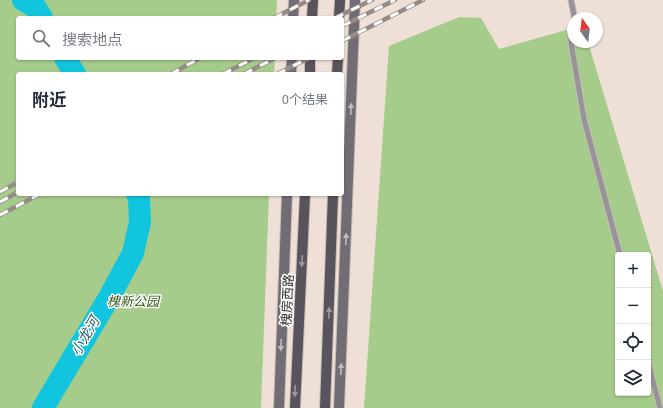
<!DOCTYPE html>
<html lang="zh">
<meta charset="utf-8">
<style>
:root{--surface:#fff;--page:#f2f2f3;--text:#1f2937;--muted:#747a83;--line:#e0e1e3}
body{margin:0;font-family:Georgia,"Noto Sans SC",serif;background:var(--page);color:var(--text)}
.controls{position:absolute;right:12px;bottom:12px;display:grid;overflow:hidden;border-radius:4px;box-shadow:0 1px 3px #0004}
.controls button{width:36px;height:36px;display:grid;place-items:center;padding:0;border:0;border-bottom:1px solid var(--line);background:var(--surface);color:var(--text);font:20px sans-serif}
.compass{position:absolute;left:567px;top:12px;width:36px;height:36px;border-radius:50%;background:var(--surface);box-shadow:0 1px 3px #0004;rotate:346deg}
.list{margin:0;padding:0;list-style:none}
h2{display:flex;justify-content:space-between;align-items:center;height:52px;margin:0;padding:0 16px;font-size:17px}
h2 small{font-size:13px;font-weight:400;color:var(--muted)}
.icon{flex:none;width:22px;height:22px;fill:none;stroke:currentColor;stroke-width:2;stroke-linecap:round;stroke-linejoin:round}
.map{position:relative;flex:none;width:663px;height:408px;overflow:hidden}
.search{position:absolute;background:var(--surface);box-shadow:0 1px 3px #0004;left:16px;top:16px;width:328px;height:44px;display:flex;align-items:center;gap:10px;box-sizing:border-box;padding:0 14px;border-radius:4px;color:var(--muted);font-size:15px}
.panel{position:absolute;background:var(--surface);box-shadow:0 1px 3px #0004;left:16px;top:72px;width:328px;height:124px;border-radius:4px}
.map>svg:first-child{display:block}
.green{fill:#a6cc8b;fill-rule:evenodd}
.lines{fill:none;stroke-linecap:round;stroke-linejoin:round}
.river{stroke:#11c5de;stroke-width:22}
.lane-casing{stroke:#c8bcb4;stroke-width:7}
.secondary-casing{stroke:#c8bcb4;stroke-width:12}
.primary-casing{stroke:#c8bcb4;stroke-width:12}
.lane{stroke:#969399;stroke-width:5}
.secondary{stroke:#726d75;stroke-width:10}
.primary{stroke:#58535c;stroke-width:10}
.rail-casing{stroke:#968c86;stroke-width:4.5}
.rail{stroke:#fff;stroke-width:3;stroke-dasharray:9;stroke-linecap:butt}
.oneway{fill:#c0bdc1}
.oneway2{fill:#9b989d}
.labels{text-anchor:middle;stroke-width:3;stroke-linejoin:round;paint-order:stroke}
.street-label{font-size:13px;fill:#312c28;stroke:#fff}
.park-label{font-size:13px;font-style:italic;fill:#365619;stroke:#fff}
.water-label{font-size:14px;font-style:italic;fill:#23606b;stroke:#fff}
</style>
<div class="map">
<svg width="663" height="408" viewBox="0 0 663 408">
<rect width="100%" height="100%" fill="#eee0d7"/>
<g class="green">
<path d="M0,0H277L276,18H18V58H275L274,74H18V194H269L261,408H0Z"/>
<path d="M459,17L481,18L499,49L573,28V42H588L663,291V408H364L389,46ZM618,255H648V393H618Z"/>
</g>
<g class="lines">
<g class="river">
<path d="M23,0L36,8L42,18"/>
<path d="M65,58L75,74"/>
<path d="M43,408L110,296L133,253L140,222L139,198L137,194"/>
</g>
<defs>
<g id="lane">
<path d="M571,0L574,15V18"/>
<path d="M573,24L571,43L584,119L620,255"/>
<path d="M648,361L660,408"/>
</g>
<g id="secondary">
<path d="M293,18L294,0"/>
<path d="M291,74L292,58"/>
<path d="M279,408L287,194"/>
<path d="M339,408L355,0"/>
</g>
<g id="primary">
<path d="M312,18L313,0"/>
<path d="M339,18L340,0"/>
<path d="M310,74V58"/>
<path d="M337,74L338,58"/>
<path d="M295,408L305,194"/>
<path d="M325,408L333,194"/>
</g>
</defs>
<use href="#lane" class="lane-casing"/>
<use href="#secondary" class="secondary-casing"/>
<use href="#primary" class="primary-casing"/>
<use href="#lane" class="lane"/>
<use href="#secondary" class="secondary"/>
<use href="#primary" class="primary"/>
<defs>
<g id="rail">
<path d="M274,18L309,0"/>
<path d="M335,18L372,0"/>
<path d="M342,26L395,0"/>
<path d="M342,41L423,0"/>
<path d="M171,74L200,58"/>
<path d="M223,74L254,58"/>
<path d="M244,74L275,58"/>
<path d="M277,74L309,58"/>
<path d="M0,192L18,182"/>
<path d="M0,202L18,192"/>
<path d="M0,215L40,194"/>
</g>
</defs>
<use href="#rail" class="rail-casing"/>
<use href="#rail" class="rail"/>
</g>
<defs><path id="oneway-solid" d="M-6-.8H1V-3.2L6.5 0L1 3.2V.8H-6Z"/></defs>
<g class="oneway">
<use href="#oneway-solid" transform="translate(351 109) rotate(-88)"/>
<use href="#oneway-solid" transform="translate(346 239) rotate(-88)"/>
<use href="#oneway-solid" transform="translate(281 345) rotate(92)"/>
<use href="#oneway-solid" transform="translate(341 369) rotate(-88)"/>
</g>
<g class="oneway2">
<use href="#oneway-solid" transform="translate(302 261) rotate(93)"/>
<use href="#oneway-solid" transform="translate(329 313) rotate(-88)"/>
<use href="#oneway-solid" transform="translate(295 391) rotate(93)"/>
</g>
<g class="labels">
<g class="street-label">
<text transform="translate(287 300) rotate(-87)" y="5">槐房西路</text>
</g>
<g class="park-label">
<text x="133" y="306">槐新公园</text>
</g>
<g class="water-label">
<text transform="translate(85 336) rotate(-60)" y="5">小龙河</text>
</g>
</g>
</svg>
<div class="controls">
<button>+</button>
<button>−</button>
<button><svg class="icon" aria-label="locate" viewBox="0 0 24 24"><circle cx="12" cy="12" r="6"/><path d="M12 2v4M12 18v4M2 12h4M18 12h4"/></svg></button>
<button><svg class="icon" aria-label="layers" viewBox="0 0 24 24"><path d="M12 4l9 5-9 5-9-5zM3 14l9 5 9-5"/></svg></button>
</div>
<svg class="compass" viewBox="-18 -18 36 36"><path d="M0-13l5 13h-10z" fill="#e53935"/><path d="M0 13l5-13h-10z" fill="#747a83"/></svg>
<div class="search"><svg class="icon" aria-label="search" viewBox="0 0 24 24"><circle cx="10" cy="10" r="6"/><path d="M15 15l6 6"/></svg>搜索地点</div>
<section class="panel">
<h2>附近<small>0个结果</small></h2>
<ul class="list">
</ul>
</section>
</div>
